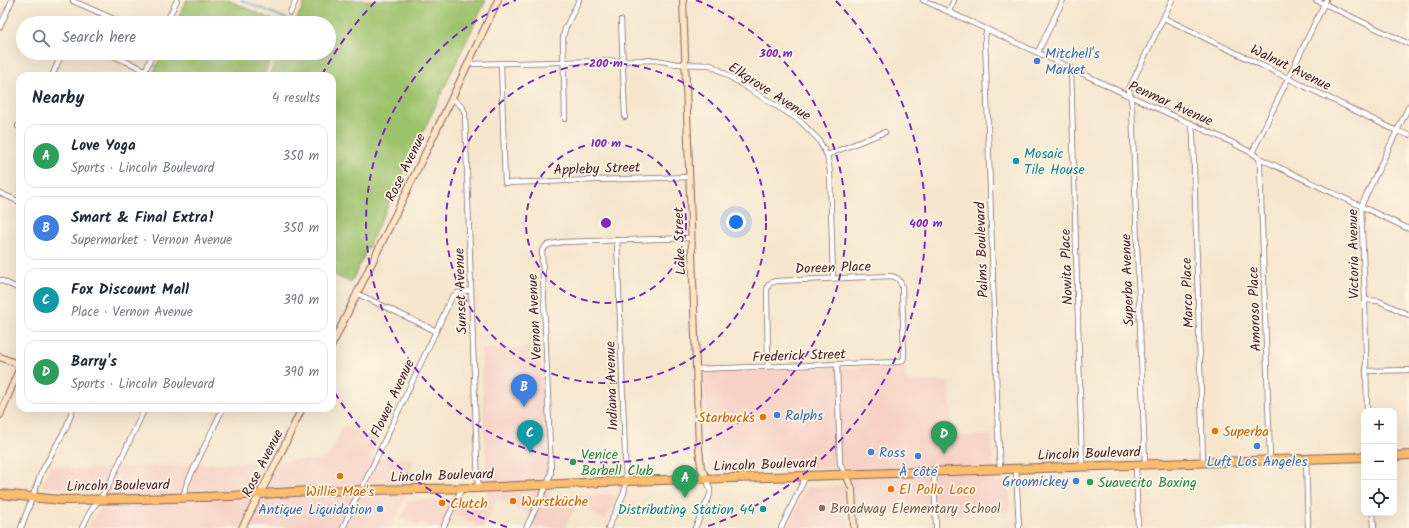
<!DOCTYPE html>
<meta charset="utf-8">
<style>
:root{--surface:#fff;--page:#f6f6f7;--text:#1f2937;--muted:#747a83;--line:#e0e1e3;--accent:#b5179e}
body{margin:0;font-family:Kalam,sans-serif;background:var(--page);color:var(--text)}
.controls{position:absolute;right:12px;bottom:12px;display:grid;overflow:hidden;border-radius:8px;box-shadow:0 4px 16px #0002}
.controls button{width:36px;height:36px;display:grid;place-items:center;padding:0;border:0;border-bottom:1px solid var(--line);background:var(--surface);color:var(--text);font:20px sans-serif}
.you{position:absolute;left:736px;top:222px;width:14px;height:14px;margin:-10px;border:3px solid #fff;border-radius:50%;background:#1a73e8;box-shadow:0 0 0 6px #1a73e833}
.badge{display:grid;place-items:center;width:26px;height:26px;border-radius:50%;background:var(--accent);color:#fff;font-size:13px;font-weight:700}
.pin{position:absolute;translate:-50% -33px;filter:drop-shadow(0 1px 2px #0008)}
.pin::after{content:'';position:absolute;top:21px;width:14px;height:12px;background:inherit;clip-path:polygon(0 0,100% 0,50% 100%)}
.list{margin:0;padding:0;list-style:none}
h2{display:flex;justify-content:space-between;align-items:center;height:52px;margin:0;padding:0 16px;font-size:17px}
h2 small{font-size:13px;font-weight:400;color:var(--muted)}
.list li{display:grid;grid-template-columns:26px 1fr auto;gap:12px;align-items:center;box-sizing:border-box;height:64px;margin:0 8px 8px;padding:0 8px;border:1px solid var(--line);border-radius:12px}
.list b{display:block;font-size:15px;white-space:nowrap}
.list p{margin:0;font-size:13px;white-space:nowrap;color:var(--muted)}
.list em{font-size:13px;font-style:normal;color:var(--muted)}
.icon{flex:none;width:22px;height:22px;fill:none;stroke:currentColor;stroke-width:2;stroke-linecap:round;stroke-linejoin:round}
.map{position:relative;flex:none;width:1409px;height:528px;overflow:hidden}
.search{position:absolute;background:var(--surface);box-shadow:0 4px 16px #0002;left:16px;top:16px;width:320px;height:44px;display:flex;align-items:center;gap:10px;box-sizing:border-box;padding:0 14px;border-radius:22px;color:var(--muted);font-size:15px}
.panel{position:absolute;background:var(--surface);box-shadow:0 4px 16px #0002;left:16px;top:72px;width:320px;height:340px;border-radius:12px}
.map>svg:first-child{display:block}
.built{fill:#f7d1c6}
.green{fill:#9dc26c;stroke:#74704c}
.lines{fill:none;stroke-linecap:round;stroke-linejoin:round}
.stream{stroke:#59a1d0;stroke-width:1.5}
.street-casing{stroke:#866564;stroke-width:6}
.secondary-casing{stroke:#866564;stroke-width:8}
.highway-casing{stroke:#866564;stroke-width:10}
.street{stroke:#fff;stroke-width:4.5}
.secondary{stroke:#fde5c5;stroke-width:6}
.highway{stroke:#fbbd6e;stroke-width:8}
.ring{fill:none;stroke:#7b2cbf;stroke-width:2;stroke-dasharray:7 5}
.shop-dot{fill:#3f7fe0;stroke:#fcf5e5;stroke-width:1.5}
.culture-dot{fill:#0f9aa8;stroke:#fcf5e5;stroke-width:1.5}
.food-dot{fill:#e8710a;stroke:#fcf5e5;stroke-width:1.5}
.leisure-dot{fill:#2e9e5b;stroke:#fcf5e5;stroke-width:1.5}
.education-dot{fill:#8d6e63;stroke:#fcf5e5;stroke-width:1.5}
.labels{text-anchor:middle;stroke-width:3.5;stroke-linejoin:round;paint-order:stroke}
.shop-label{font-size:14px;fill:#366cbe;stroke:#fcf5e5;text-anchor:start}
.street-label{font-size:14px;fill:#4a1f2b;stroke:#fcf5e5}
.culture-label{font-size:14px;fill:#0d838f;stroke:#fcf5e5;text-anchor:start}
.food-label{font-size:14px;fill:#c56008;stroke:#fcf5e5;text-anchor:start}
.leisure-label{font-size:14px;fill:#27864d;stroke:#fcf5e5;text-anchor:start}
.education-label{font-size:14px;fill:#785e54;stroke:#fcf5e5;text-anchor:start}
.centre{fill:#7b2cbf;stroke:#fcf5e5;stroke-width:2}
.ring-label{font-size:12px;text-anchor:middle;font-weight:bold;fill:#7b2cbf;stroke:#fcf5e5;stroke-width:3.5;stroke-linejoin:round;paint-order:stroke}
</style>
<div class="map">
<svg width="1409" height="528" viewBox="0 0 1409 528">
<rect width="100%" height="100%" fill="#fcf5e5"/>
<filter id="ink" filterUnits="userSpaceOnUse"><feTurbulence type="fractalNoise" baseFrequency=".025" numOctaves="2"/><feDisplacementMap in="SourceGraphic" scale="8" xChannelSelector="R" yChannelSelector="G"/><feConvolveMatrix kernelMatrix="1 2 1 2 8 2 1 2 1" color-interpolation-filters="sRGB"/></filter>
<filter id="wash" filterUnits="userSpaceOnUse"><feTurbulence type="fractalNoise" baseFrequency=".012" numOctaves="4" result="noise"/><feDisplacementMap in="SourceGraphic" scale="16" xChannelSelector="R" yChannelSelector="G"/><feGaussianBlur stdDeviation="0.9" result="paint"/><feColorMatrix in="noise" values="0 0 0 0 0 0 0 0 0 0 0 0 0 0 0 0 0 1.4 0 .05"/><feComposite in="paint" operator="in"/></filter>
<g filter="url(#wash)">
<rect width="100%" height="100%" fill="#f6e6cd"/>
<g class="built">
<path d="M539,347L550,497L615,495L616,498L605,520L576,505L564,528H530L535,517L497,499L483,528L454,514L448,528H433L421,522L418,526L401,518L408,501L487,498L481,349Z"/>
<path d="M905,366L907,381L949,382L953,436L992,435L994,482L1008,481L1010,511L858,516L848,467L709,470L704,373Z"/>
<path d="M344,425L377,440L369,458H413L411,477L404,501L391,528H89L95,515L99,512L100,488L44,487L42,484L51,466L75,469L327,459Z"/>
<path d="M845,486L846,489L848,528H787L806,487Z"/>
</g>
<g class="green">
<path d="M186,0H228L280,23H176Z"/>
<path d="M306,0H486L351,283L332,274V76H269L280,53H329V23H295Z"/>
<path d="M162,53H274L263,76H152Z"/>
</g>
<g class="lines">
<path class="stream" d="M241,0L294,22"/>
</g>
</g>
<g filter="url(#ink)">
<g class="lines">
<defs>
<g id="street">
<path d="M923,0L1071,68L1127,95L1130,96L1229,141L1252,153L1259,158L1409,229"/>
<path d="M1316,0L1409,44"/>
<path d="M73,1L123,23"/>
<path d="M949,11L954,0"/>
<path d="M290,13L296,0"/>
<path d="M1164,18L1397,131L1409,135"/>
<path d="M621,20L625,117"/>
<path d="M166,23L177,0"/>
<path d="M0,27L12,0"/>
<path d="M987,30L985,36L998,432L1000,469"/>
<path d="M1038,52L1063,0"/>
<path d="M107,53L145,70"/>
<path d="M468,64L655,60C663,61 670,63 678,64C689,65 700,64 711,65L799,120L818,139L827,155L830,172L833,278"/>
<path d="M501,64L505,183L689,177"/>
<path d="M1071,68L1082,466"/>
<path d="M52,76L62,53"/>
<path d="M143,76L153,53"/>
<path d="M452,98L463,108L465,114L478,488"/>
<path d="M565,119L563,38L565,29L579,0"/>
<path d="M1191,123L1193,134L1203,462"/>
<path d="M18,126H20"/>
<path d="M1252,153L1326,0"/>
<path d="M827,155L885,132"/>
<path d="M1259,158L1260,165L1270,459"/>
<path d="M0,193L20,202"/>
<path d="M0,280L20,289"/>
<path d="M356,293L436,331"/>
<path d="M1365,300L1379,301L1409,315"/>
<path d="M837,365L840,464L846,474"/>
<path d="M696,369L900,362L903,360L904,357L902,287C900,280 898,277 890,276L777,281C770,282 767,284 767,292L768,367"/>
<path d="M1366,371L1409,370"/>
<path d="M1367,411L1365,300L1361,206L1409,106"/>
<path d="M1306,458L1308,528"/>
<path d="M1145,464L1132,106L1129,89L1172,0"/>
<path d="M1136,465L1138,528"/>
<path d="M1016,469L1019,528"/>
<path d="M934,471L936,528"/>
<path d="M183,497L187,483L223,408"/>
<path d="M1373,513L1374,528"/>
<path d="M21,528L42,471L66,428L73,408"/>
<path d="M82,528L90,512L108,487L145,408"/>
<path d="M343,528L354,502L366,480L452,297L457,293L471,290"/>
<path d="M443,528L462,488"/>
<path d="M526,528L547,485L551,473L542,251L547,245L562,242L691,238"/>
<path d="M608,528L624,493L626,481L617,240"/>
<path d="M695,528L710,495V490L707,479"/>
<path d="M781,528L806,476"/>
</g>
<g id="secondary">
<path d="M683,0L699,448L701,468L707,479"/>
<path d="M332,345L452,98L498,0"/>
<path d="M0,357L15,363L20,367L0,415"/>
<path d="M846,474L852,489L854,528"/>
<path d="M242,528L278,459L302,408"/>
</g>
<g id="highway">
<path d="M1394,456L1409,455"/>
<path d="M0,494L61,500L141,499L231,496L310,491L478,488L626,481L806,476L1364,457"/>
</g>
</defs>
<use href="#street" class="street-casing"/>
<use href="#secondary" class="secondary-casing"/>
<use href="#highway" class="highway-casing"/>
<use href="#street" class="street"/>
<use href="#secondary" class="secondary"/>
<use href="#highway" class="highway"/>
</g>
</g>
<g class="ring">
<circle cx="606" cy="223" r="80"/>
<circle cx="606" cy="223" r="160"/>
<path d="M696 0A240 240 0 1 1 516 0"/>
<path d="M507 527A320 320 0 0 1 333 390M322 75A320 320 0 0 1 376 1M836 1A320 320 0 0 1 705 527"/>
</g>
<g class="shop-dot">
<circle cx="1037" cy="61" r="4"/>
<circle cx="777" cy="415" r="4"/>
<circle cx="1257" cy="446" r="4"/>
<circle cx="871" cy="452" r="4"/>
<circle cx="918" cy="456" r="4"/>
<circle cx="1076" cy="481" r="4"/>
<circle cx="380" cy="509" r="4"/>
</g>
<g class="culture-dot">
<circle cx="1016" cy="161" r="4"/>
<circle cx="763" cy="509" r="4"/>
</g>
<g class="food-dot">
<circle cx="763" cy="417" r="4"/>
<circle cx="1215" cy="431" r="4"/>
<circle cx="340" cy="476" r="4"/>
<circle cx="891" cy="489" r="4"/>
<circle cx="513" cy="501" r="4"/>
<circle cx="442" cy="503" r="4"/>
</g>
<g class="leisure-dot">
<circle cx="573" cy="462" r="4"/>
<circle cx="1090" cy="482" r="4"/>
</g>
<circle class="education-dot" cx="822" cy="508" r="4"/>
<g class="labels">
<g class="shop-label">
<text x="1045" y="58">Mitchell's<tspan x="1045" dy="16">Market</tspan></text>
<text x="785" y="420">Ralphs</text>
<text x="879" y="457">Ross</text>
<text x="1257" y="466" text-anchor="middle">Luft Los Angeles</text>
<text x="918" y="476" text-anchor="middle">À côté</text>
<text x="1068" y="486" text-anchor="end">Groomickey</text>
<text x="372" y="514" text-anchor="end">Antique Liquidation</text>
</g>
<g class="street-label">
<text transform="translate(1291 67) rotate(26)" y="5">Walnut Avenue</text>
<text transform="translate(770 91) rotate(33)" y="5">Elkgrove Avenue</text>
<text transform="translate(1171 103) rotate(24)" y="5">Penmar Avenue</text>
<text transform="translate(405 167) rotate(-64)" y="5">Rose Avenue</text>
<text transform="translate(597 168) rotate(-2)" y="5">Appleby Street</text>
<text transform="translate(679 241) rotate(-92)" y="5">Lake Street</text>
<text transform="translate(981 250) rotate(-92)" y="5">Palms Boulevard</text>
<text transform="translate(1353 254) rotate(-91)" y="5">Victoria Avenue</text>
<text transform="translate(833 267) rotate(-2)" y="5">Doreen Place</text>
<text transform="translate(1066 267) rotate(-92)" y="5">Nowita Place</text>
<text transform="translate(1127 280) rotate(-92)" y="5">Superba Avenue</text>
<text transform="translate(460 291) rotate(-92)" y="5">Sunset Avenue</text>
<text transform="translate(1187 293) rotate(-92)" y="5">Marco Place</text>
<text transform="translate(1254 309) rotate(-92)" y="5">Amoroso Place</text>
<text transform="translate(534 317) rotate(-93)" y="5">Vernon Avenue</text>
<text transform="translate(799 355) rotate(-2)" y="5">Frederick Street</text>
<text transform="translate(611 386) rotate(-92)" y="5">Indiana Avenue</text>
<text transform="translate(392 398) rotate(-65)" y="5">Flower Avenue</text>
<text transform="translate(1089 453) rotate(-2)" y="5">Lincoln Boulevard</text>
<text transform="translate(262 463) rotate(-63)" y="5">Rose Avenue</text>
<text transform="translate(765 464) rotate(-2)" y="5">Lincoln Boulevard</text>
<text transform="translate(442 475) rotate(-2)" y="5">Lincoln Boulevard</text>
<text transform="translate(118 485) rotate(-1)" y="5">Lincoln Boulevard</text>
</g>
<g class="culture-label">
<text x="1024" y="158">Mosaic<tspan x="1024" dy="16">Tile House</tspan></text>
<text x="755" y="514" text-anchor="end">Distributing Station 44</text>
</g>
<g class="food-label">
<text x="755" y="422" text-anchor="end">Starbucks</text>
<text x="1223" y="436">Superba</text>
<text x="899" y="494">El Pollo Loco</text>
<text x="340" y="496" text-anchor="middle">Willie Mae's</text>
<text x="521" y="506">Wurstküche</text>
<text x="450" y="508">Clutch</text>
</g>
<g class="leisure-label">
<text x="581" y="459">Venice<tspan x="581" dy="16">Barbell Club</tspan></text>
<text x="1098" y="487">Suavecito Boxing</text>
</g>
<g class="education-label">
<text x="830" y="513">Broadway Elementary School</text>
</g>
</g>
<circle cx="606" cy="223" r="6" class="centre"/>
<g class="ring-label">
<text x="776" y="57">300 m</text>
<text x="606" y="67">200 m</text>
<text x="606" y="147">100 m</text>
<text x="926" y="227">400 m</text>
</g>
</svg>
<div class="controls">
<button>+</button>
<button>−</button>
<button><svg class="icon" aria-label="locate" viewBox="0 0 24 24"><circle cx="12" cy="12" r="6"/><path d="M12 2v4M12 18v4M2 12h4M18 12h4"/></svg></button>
</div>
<div class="you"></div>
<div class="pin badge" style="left:685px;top:498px;background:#2e9e5b">A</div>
<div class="pin badge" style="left:524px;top:407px;background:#3f7fe0">B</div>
<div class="pin badge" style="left:530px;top:453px;background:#0f9aa8">C</div>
<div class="pin badge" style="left:944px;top:454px;background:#2e9e5b">D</div>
<div class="search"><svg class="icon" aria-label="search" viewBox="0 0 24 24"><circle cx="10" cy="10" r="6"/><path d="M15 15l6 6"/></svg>Search here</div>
<section class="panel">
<h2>Nearby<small>4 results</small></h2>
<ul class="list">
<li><span class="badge" style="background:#2e9e5b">A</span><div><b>Love Yoga</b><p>Sports · Lincoln Boulevard</p></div><em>350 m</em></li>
<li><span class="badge" style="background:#3f7fe0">B</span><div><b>Smart &amp; Final Extra!</b><p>Supermarket · Vernon Avenue</p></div><em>350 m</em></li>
<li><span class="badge" style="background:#0f9aa8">C</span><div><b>Fox Discount Mall</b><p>Place · Vernon Avenue</p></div><em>390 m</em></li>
<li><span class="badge" style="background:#2e9e5b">D</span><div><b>Barry's</b><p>Sports · Lincoln Boulevard</p></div><em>390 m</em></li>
</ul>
</section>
</div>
